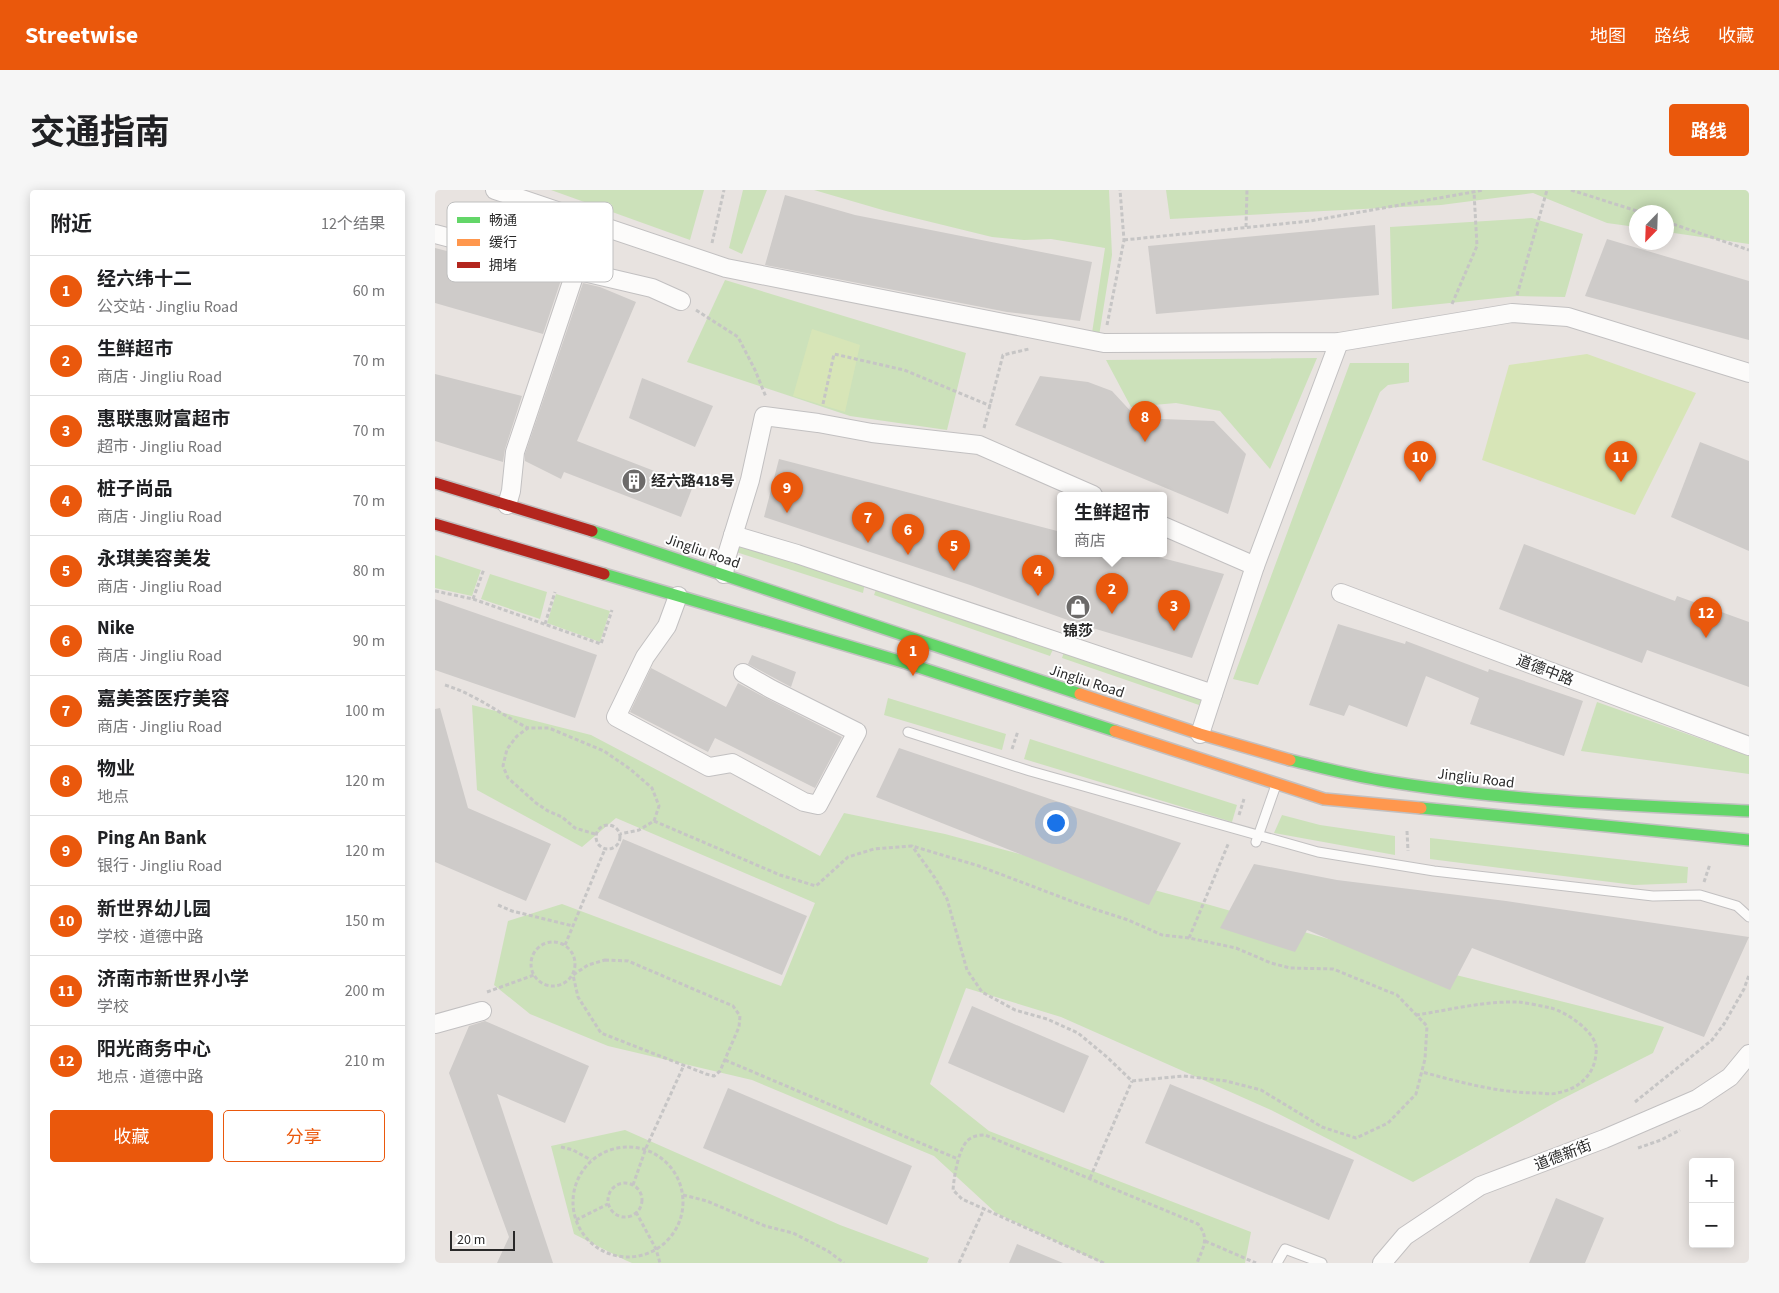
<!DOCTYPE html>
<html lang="zh">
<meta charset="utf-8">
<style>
:root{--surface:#fff;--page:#f6f6f6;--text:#202124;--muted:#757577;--line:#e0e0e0;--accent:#ea580c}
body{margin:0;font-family:"Source Sans 3","Noto Sans SC",sans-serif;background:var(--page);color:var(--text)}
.controls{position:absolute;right:15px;bottom:15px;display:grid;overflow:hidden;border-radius:5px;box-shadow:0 2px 12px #0003}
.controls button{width:45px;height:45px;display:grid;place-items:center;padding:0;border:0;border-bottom:1px solid var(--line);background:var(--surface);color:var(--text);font:25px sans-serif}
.compass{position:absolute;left:1194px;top:15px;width:45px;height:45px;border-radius:50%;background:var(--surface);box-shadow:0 2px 12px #0003;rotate:203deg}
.scale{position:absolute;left:15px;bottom:12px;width:65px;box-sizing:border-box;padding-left:5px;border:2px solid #292929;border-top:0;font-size:14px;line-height:18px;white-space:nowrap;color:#292929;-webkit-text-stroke:4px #fff;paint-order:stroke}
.you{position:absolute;left:620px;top:632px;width:18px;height:18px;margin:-12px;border:4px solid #fff;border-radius:50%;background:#1a73e8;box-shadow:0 0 0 8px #1a73e833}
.badge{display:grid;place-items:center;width:32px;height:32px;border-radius:50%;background:var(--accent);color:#fff;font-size:16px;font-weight:700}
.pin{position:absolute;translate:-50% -41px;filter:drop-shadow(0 1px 2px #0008)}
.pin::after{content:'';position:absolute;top:26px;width:18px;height:15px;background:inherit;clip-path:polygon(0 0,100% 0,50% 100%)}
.popup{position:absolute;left:622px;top:302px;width:110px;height:65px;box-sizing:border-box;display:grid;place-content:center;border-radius:5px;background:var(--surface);filter:drop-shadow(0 1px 4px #0005);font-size:16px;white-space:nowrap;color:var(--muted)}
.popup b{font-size:19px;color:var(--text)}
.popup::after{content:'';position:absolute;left:50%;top:100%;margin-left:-10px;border:10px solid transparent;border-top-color:var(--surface)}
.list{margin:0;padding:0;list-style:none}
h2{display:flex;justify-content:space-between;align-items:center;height:65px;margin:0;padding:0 20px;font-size:21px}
h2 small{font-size:16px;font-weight:400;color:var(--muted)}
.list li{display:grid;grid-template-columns:32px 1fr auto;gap:15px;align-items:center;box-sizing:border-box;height:70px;padding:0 20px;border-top:1px solid var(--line)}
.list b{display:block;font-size:19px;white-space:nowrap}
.list p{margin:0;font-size:16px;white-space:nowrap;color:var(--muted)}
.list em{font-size:16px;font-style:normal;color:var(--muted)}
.actions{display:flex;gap:10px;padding:15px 20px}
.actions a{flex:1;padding:11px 0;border:1px solid var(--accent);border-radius:5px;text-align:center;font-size:18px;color:var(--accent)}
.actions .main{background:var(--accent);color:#fff}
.map{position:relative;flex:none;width:1314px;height:1073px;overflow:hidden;border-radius:5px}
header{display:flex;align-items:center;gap:30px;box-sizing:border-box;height:70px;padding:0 25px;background:var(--accent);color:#fff}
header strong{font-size:24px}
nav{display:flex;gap:28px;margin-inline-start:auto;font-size:18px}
.intro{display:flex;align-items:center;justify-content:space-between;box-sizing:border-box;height:120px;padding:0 30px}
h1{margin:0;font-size:35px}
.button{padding:12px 22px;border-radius:5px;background:var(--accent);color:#fff;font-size:18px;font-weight:700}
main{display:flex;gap:30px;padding:0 30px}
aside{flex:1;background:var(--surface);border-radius:5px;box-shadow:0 2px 12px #0003}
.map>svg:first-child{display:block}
.green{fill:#cce1ba}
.pitch{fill:#d7e5b7}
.building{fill:#cecbc9}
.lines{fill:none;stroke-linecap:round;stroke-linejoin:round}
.lane-casing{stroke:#c2c0c1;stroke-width:11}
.street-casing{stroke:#c2c0c1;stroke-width:20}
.fast-casing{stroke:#c2c0c1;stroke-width:14}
.slow-casing{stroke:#c2c0c1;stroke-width:14}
.jam-casing{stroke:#c2c0c1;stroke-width:14}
.path{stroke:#c6c5c5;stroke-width:3;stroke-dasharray:4 2.5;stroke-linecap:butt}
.lane{stroke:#fcfbfa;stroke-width:9}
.street{stroke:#fcfbfa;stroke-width:18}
.fast{stroke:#63d668;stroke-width:11}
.slow{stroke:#ff974d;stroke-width:11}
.jam{stroke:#b3261e;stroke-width:11}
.labels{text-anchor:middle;stroke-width:4;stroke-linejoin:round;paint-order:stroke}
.poi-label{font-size:15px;font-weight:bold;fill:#292929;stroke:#fff;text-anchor:start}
.street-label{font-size:15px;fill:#292929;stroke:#fff}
.key{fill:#fff;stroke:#bfbfbf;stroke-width:1}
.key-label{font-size:14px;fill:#292929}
</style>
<header>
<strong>Streetwise</strong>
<nav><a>地图</a><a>路线</a><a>收藏</a></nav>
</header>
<div class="intro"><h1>交通指南</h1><a class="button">路线</a></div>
<main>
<aside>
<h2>附近<small>12个结果</small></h2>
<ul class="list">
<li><span class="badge">1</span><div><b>经六纬十二</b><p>公交站 · Jingliu Road</p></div><em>60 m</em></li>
<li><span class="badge">2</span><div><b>生鲜超市</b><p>商店 · Jingliu Road</p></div><em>70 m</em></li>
<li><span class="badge">3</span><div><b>惠联惠财富超市</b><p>超市 · Jingliu Road</p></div><em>70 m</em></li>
<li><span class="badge">4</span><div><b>桩子尚品</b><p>商店 · Jingliu Road</p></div><em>70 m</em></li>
<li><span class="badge">5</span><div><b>永琪美容美发</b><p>商店 · Jingliu Road</p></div><em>80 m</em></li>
<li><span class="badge">6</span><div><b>Nike</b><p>商店 · Jingliu Road</p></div><em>90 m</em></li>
<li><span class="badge">7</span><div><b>嘉美荟医疗美容</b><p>商店 · Jingliu Road</p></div><em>100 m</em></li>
<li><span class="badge">8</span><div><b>物业</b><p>地点</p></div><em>120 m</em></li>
<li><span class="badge">9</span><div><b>Ping An Bank</b><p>银行 · Jingliu Road</p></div><em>120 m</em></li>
<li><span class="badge">10</span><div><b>新世界幼儿园</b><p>学校 · 道德中路</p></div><em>150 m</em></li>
<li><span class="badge">11</span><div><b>济南市新世界小学</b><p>学校</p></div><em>200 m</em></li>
<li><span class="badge">12</span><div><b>阳光商务中心</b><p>地点 · 道德中路</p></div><em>210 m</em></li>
</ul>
<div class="actions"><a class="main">收藏</a><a>分享</a></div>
</aside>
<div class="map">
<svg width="1314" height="1073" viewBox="0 0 1314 1073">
<rect width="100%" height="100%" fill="#e8e3e0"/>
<g class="green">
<path d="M116,0H269L255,50Z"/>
<path d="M308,0H332L307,64L294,58Z"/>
<path d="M379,0H674L677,65L664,146L657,143L670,58L616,49L589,50L557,47L451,21Z"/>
<path d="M731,0H1314V54L1232,42V22H1202L1201,37L1172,33L1098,3L1006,15L735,29Z"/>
<path d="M1097,28L1148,44L1130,107L1082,106L957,119L955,37Z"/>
<path d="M290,90L531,163L512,240L415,226L252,172Z"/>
<path d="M882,168L835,279L785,221L741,213L696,217L671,170Z"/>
<path d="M915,173H974V192L953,195L945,202L823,495L798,489Z"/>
<path d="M304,351L430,392L428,403L301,362Z"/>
<path d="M0,365L46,380L37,406L0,398Z"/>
<path d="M55,384L112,402L105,429L46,409Z"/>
<path d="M442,397L619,457L615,466L439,405Z"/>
<path d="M121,404L175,421L165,452L112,433Z"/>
<path d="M630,459L767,507L764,515L627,468Z"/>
<path d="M453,508L571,544L567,560L449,525Z"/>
<path d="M1162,512L1314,566V584L1146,561Z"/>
<path d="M37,515L156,545L385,666L409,623L510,644L775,715L1005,781L1229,837L1218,863L1123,911L978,992L836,920L626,827L531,798L495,894L554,941L816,1042L810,1073H667L561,1023L499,966L317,890L173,856L95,824L59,795L73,731L127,714L346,796L380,713L181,628L147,657L42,600Z"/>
<path d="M595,549L802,615L797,632L589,569Z"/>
<path d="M847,625L885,635L960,646V665L839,643Z"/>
<path d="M995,648L1253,677L1252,693L1199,695L995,669Z"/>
<path d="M190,940L405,1035L494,1068L492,1073H197L190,1070L139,1044L116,956Z"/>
</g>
<g class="pitch">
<path d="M377,139L425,155L410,222L358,206Z"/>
<path d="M1152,164L1261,203L1200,325L1047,270L1074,175Z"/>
</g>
<g class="building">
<path d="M350,5L420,25L657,72L645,131L572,122L330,75Z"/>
<path d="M940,35L944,105L721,124L713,56Z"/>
<path d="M1172,49L1314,91V150L1150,106Z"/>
<path d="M0,58L126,90L108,144L0,113Z"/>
<path d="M148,93L165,97L201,112L142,251L258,296L246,327L129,282L126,289L90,271V264Z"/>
<path d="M0,184L87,206L70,259L68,272L0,251Z"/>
<path d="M605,186L653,192L677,201L702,228L779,231L811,264L793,324L580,235Z"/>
<path d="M207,188L278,216L260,257L194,228Z"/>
<path d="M1265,252L1314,271V361L1236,327Z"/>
<path d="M344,269L626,342V363H708L789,384L757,468L641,433L535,395L329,327Z"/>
<path d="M1089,354L1240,411L1242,406L1314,432V497L1212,460L1207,473L1064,419Z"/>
<path d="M0,409L162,465L140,528L0,480Z"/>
<path d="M903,434L970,454L971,451L1053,482L1054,479L1148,511L1129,566L1035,534L1044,508L991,486L972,537L914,515L909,526L874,515Z"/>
<path d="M317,465L361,482L356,497L313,474Z"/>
<path d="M216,478L291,517L303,493L331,508L407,547L380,598L280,548L273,562L195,522Z"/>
<path d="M5,518L33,618L116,654L91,711L0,672V519Z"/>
<path d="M464,558L746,653L714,715L441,607Z"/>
<path d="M188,649L372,726L347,785L163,708Z"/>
<path d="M819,674L902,690L1071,711L1314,747L1269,847L1037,758L1015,800L872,740L860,762L785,738Z"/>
<path d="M537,816L654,866L629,923L513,873Z"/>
<path d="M50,831L154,876L130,933L62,904L118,1073H62L74,1047L14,883L34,836Z"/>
<path d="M735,894L919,970L894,1030L710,953Z"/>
<path d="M293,898L477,976L452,1035L268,958Z"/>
<path d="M1121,1008L1169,1028L1150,1073H1094Z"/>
<path d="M582,1054L628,1073H574Z"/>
</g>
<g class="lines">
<defs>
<g id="lane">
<path d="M473,542L595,581L883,662L999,681L1218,706L1265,705L1302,716L1314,727"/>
<path d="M821,652L841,595"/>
<path d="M842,1073L850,1059L887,1073"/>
</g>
<g id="street">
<path d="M60,0L291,78L669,153L904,152L1077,123L1133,127L1314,183"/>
<path d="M0,44L119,75L217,98L246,111"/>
<path d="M72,315L76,301L80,262L141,80"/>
<path d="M728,336L820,376"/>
<path d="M298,345L362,364L778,504"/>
<path d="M289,384L292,365L315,290L329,226L383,233L437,243L544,255L658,305"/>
<path d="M906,403L1314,556"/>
<path d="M243,406L232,436L210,467L181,527L274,577L297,573L369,612L383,615L422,542L336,499L308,483"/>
<path d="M765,544L820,376L904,152"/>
<path d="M0,834L47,821"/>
<path d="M947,1073L970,1046L1045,996L1169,949L1262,909L1295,887L1314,864"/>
</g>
<g id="fast">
<path d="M157,341L645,504"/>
<path d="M169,384L471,473L680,541"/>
<path d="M855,570C885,577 914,585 944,590C1067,611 1190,615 1314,621"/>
<path d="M986,618L1314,650"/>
</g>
<g id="slow">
<path d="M645,504L765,544L855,570"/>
<path d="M680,541L889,609L986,618"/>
</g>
<g id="jam">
<path d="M0,293L157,341"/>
<path d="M0,334L169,384"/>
</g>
</defs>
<use href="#lane" class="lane-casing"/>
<use href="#street" class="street-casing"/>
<use href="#fast" class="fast-casing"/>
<use href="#slow" class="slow-casing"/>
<use href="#jam" class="jam-casing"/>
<g class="path">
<path d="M1136,0L1205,22"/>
<path d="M1232,32L1314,60"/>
<path d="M811,37L812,0"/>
<path d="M689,50L875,31L1049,0"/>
<path d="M277,53L289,0"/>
<path d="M1082,105L1112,0"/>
<path d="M1017,114L1042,56L1039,2"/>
<path d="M261,120L303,147L320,180L331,207"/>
<path d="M672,135L689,50L685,0"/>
<path d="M388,214L399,164L469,180L556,216"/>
<path d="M549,238L568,165L594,159"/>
<path d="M0,401L38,409L166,454L177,420"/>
<path d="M38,409L49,379"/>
<path d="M110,434L120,402"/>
<path d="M10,495C42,505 63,523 93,538"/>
<path d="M577,559L583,541"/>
<path d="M804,625L809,609"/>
<path d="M219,631L345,685L381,696L413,667L439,659L477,656L544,676L644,714L693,730L727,745L754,748L801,758L836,773L855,778L898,779L962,805L992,836L990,869L981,904L953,933L921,948L887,937L826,900L791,891L748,886L697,891L672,867L643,843L612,829L580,820L547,802L532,780L512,709L500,688L477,656"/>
<circle cx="173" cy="647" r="12"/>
<path d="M972,641L973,661"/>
<path d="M160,644L140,638L127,627L113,621L101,613L73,588L68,576L72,559L82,546L93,538H114L169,561L195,579L217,598L224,616L219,631L204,640L185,644"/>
<path d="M1269,692L1275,674"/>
<path d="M63,715L77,721L138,736"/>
<path d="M754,748L794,652"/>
<circle cx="118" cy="774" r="22"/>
<path d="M130,755L170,659"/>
<path d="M170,770L193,771L298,816L305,826L304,837L285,881L279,886L271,884L166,843L143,807L138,785L153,775Z"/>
<path d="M52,802L99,785"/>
<path d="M981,825C1014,820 1049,811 1083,812C1093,813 1106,816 1116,818C1131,822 1158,840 1161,856C1162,859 1161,861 1161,864C1159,886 1143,899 1122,903C1116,905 1109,903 1103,903C1063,903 1025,892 987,882"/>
<path d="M290,870L523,969"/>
<path d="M1200,912L1277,850L1289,834L1309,799L1314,785"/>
<circle cx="193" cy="1012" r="55"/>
<path d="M126,957L138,960L156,970"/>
<path d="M1203,958L1226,950L1245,940"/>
<path d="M655,988L697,891"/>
<circle cx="190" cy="1010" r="17"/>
<path d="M198,995L211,958L249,875"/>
<path d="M248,1005L272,1011L330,1036L358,1043L393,1061L409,1073"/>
<path d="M201,1022L221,1059L225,1073"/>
<path d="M141,1030L173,1014"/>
<path d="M770,1051L821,1073"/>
<path d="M524,1073L549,1019"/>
<path d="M669,1073L527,1009L518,1000C519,987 523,961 532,951C537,946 544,945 550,945L763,1034C775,1049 768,1057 762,1073"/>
</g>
<use href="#lane" class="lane"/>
<use href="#street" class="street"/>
<use href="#fast" class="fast"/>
<use href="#slow" class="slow"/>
<use href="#jam" class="jam"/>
</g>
<defs>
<symbol id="building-disc" viewBox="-11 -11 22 22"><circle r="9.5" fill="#6c6a69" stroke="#fff"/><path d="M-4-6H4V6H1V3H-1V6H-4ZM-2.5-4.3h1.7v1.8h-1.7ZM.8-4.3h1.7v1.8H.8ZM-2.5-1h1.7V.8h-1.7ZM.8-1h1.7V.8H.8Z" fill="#fff"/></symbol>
<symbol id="shop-disc" viewBox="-11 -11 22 22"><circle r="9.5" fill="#6c6a69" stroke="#fff"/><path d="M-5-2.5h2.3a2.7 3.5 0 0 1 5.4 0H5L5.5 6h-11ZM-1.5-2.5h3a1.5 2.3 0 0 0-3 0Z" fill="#fff"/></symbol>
</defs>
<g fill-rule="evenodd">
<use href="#building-disc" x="185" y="277" width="28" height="28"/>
<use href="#shop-disc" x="629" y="403" width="28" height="28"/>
</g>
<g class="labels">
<g class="poi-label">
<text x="216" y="296">经六路418号</text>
<text x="643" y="446" text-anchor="middle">锦莎</text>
</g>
<g class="street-label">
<text transform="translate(268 361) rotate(19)" y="5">Jingliu Road</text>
<text transform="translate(1110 480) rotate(21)" y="5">道德中路</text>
<text transform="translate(652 491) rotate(18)" y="5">Jingliu Road</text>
<text transform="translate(1041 588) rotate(7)" y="5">Jingliu Road</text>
<text transform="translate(1128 965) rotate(-21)" y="5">道德新街</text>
</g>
</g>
<rect x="12" y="12" width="166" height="80" rx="8" class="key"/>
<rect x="22" y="27" width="23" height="6" fill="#63d668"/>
<rect x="22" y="49" width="23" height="7" fill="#ff974d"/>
<rect x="22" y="72" width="23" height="6" fill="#b3261e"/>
<g class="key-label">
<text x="54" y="35">畅通</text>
<text x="54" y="57">缓行</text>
<text x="54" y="80">拥堵</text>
</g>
</svg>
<div class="controls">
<button>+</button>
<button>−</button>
</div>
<svg class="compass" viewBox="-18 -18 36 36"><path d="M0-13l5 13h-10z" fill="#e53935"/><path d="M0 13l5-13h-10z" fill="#757577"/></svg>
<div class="scale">20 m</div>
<div class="you"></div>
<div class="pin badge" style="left:478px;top:486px">1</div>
<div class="pin badge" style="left:677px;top:424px">2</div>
<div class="popup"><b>生鲜超市</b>商店</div>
<div class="pin badge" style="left:739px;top:441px">3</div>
<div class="pin badge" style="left:603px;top:406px">4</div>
<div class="pin badge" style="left:519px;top:381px">5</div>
<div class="pin badge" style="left:473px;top:365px">6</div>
<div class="pin badge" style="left:433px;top:353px">7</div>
<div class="pin badge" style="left:710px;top:252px">8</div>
<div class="pin badge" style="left:352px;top:323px">9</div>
<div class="pin badge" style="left:985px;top:292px">10</div>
<div class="pin badge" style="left:1186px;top:292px">11</div>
<div class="pin badge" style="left:1271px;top:448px">12</div>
</div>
</main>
